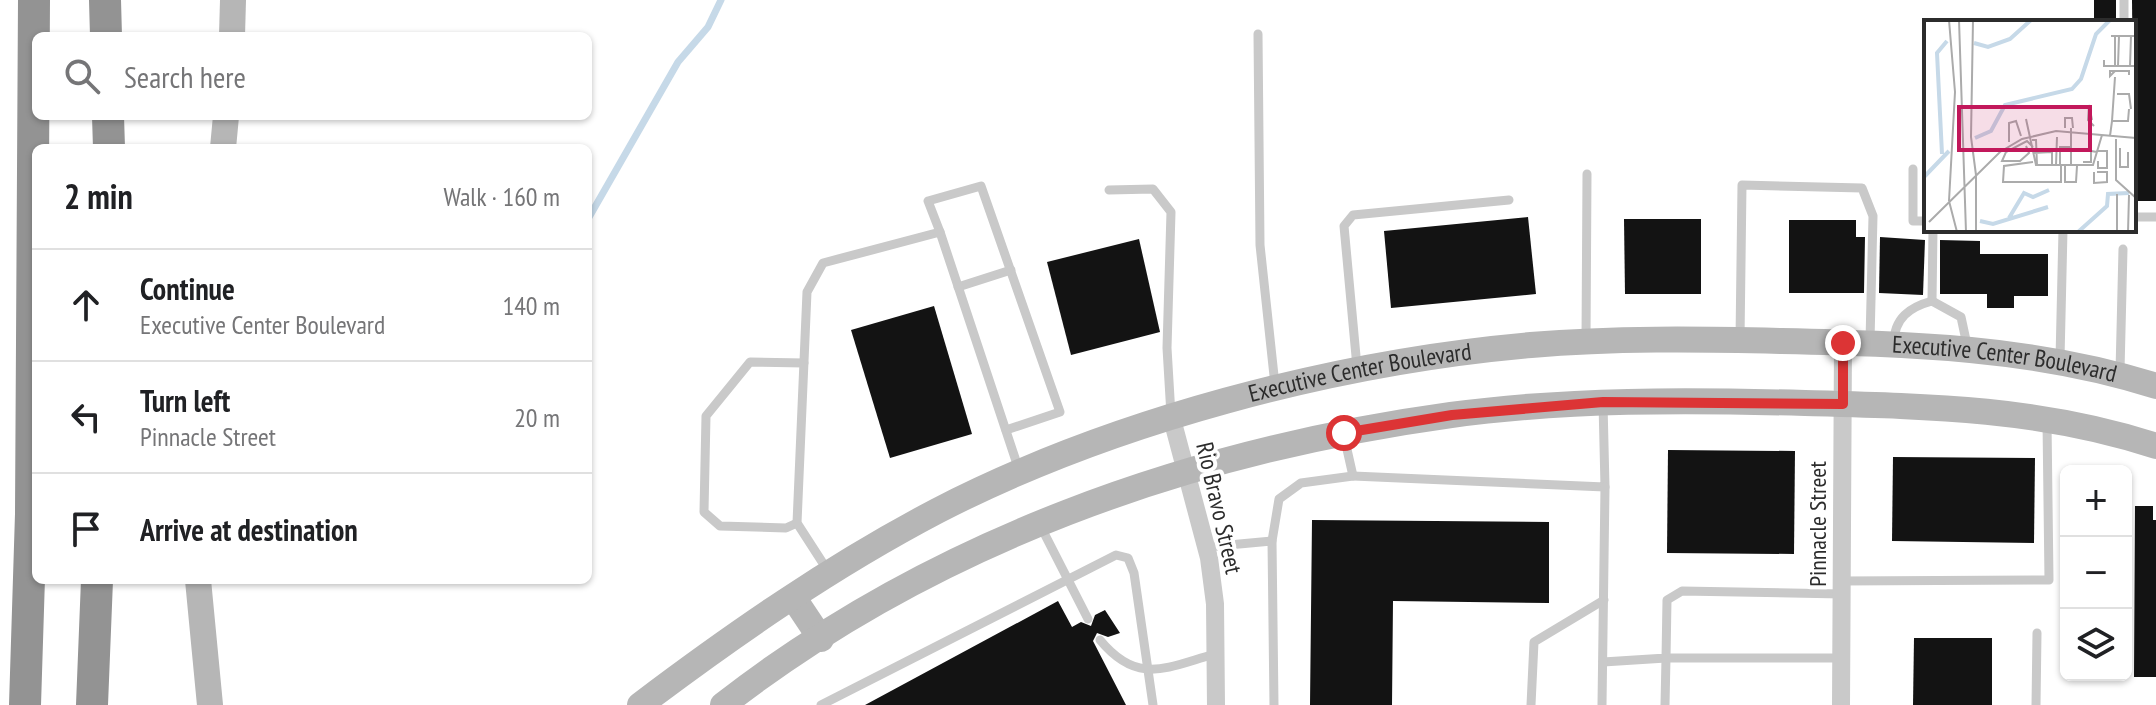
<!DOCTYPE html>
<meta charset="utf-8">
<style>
:root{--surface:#fff;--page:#f6f6f6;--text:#202124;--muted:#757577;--line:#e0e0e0}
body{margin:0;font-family:"PT Sans Narrow",sans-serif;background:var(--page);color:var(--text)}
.controls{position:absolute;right:24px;bottom:24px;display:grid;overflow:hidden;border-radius:12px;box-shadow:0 2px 6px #0004}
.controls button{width:72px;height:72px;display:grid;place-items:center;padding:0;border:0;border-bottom:2px solid var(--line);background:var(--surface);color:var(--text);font:40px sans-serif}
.stop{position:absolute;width:24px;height:24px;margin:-18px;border:6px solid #dc3435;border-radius:50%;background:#fff}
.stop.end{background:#dc3435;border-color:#fff;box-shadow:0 2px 8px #0008}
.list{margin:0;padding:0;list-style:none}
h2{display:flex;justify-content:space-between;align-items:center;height:104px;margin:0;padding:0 32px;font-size:34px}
h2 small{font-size:26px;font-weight:400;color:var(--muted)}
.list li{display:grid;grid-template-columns:52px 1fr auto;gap:24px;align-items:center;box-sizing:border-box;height:112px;padding:0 32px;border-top:2px solid var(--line)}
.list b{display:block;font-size:30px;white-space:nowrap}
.list p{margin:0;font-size:26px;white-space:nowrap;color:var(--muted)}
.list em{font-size:26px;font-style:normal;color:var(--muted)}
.icon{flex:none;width:44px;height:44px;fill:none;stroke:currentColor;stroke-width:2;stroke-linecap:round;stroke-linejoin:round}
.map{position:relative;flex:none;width:2156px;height:705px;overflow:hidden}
.search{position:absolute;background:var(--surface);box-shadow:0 2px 6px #0004;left:32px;top:32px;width:560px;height:88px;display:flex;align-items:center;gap:20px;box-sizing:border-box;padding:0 28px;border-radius:12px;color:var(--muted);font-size:30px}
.panel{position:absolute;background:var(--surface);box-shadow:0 2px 6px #0004;left:32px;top:144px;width:560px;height:440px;border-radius:12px}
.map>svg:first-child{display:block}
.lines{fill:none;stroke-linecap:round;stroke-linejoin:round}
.stream{stroke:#c6d9e8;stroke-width:7}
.building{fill:#131313}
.service{stroke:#c9c9c9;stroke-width:9}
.minor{stroke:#c9c9c9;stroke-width:18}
.secondary{stroke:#b6b6b6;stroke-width:26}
.motorway{stroke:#939393;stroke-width:32}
.route{stroke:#dc3435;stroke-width:10}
.labels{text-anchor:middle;stroke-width:8;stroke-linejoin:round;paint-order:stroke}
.street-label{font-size:24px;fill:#2c2c2c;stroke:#fff}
.inset-river{fill:none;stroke:#c6d9e8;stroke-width:4}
.inset-road{fill:none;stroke:#ababab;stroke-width:2}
.view{fill:#c2185b;fill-opacity:0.15;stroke:#c2185b;stroke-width:4}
.inset-edge{fill:none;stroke:#2c2c2c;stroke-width:4}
</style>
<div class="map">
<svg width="2156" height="705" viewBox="0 0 2156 705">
<rect width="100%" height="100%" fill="#fff"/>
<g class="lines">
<path class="stream" d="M588,219L678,62L708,27L721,0"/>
</g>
<g class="building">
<rect x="2094" y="0" width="22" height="22"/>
<path d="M2132,0H2156V201H2134Z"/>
<path d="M1528,217L1536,294L1391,308L1384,231Z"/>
<path d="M1624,219H1701V294H1625Z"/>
<path d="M1789,220H1856V237H1865L1864,293H1789Z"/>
<path d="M1880,237L1925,240L1923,295L1879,293Z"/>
<path d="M1139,239L1160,332L1071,355L1047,262Z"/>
<path d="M1940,240L1980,241V254H2048V296H2014V308H1987V294H1940Z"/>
<path d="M934,306L972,434L890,458L851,330Z"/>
<path d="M1668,450L1795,451L1794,554L1667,553Z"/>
<path d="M1893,457L2035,458L2034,543L1892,541Z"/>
<path d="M2135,506H2153V520H2156V677H2134Z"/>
<path d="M1312,520L1549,522V603L1393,601L1392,705H1310Z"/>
<path d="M1058,601L1072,627L1081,622L1091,626L1095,615L1105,610L1120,633L1108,637L1097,633L1093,641L1126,705H865Z"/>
<path d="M1914,638H1992V705H1913Z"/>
</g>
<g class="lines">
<g class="service">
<path d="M2124,22V0"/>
<path d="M1258,34L1260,245L1275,385"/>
<path d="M1913,169V221H1926"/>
<path d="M1109,190L1153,189L1171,212L1167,348L1171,415"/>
<path d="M2134,217H2156"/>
<path d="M940,232L928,201L981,186L1060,412L1006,430"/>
<path d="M958,287L1011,270"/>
<path d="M1932,301L1933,230"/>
<path d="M1586,339L1587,174"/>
<path d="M1740,340L1742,185L1862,188L1873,216L1870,341"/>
<path d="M1894,343C1894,318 1910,307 1932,301L1961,317L1967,345"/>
<path d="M2060,359L2063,230"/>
<path d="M1357,367L1344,226L1353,215L1509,200"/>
<path d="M2120,371L2123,249"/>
<path d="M1353,476L1605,487L1603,403"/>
<path d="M797,523L786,528L720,526L704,512L706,416L750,362L804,363"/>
<path d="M1040,525L1088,619"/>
<path d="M1272,541L1279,499L1301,483L1353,476L1344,436"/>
<path d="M1207,547L1272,541L1274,705"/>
<path d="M828,571L797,523L807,292L823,263L940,232L1019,470"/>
<path d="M1842,581L2049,580L2047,422"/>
<path d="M1100,640C1138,686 1167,667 1215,654"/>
<path d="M1603,662L1666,658L1667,600L1682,591L1842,594"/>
<path d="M821,705L1116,555L1128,558L1134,573L1153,705"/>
<path d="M1531,705L1534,642L1604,600"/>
<path d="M1602,705L1605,487"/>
<path d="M1665,705L1666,658H1841"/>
<path d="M2036,705L2037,633"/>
</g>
<g class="minor">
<path d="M1172,419L1209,558L1215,604L1216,705"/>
<path d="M1841,705L1843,343"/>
</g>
<g class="secondary">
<path d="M232,36L233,0"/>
<path d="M223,148L226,116"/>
<path d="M198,580L210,705"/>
<path d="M793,597L821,639"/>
<path id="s1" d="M640,705C734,634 832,566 937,511C1111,421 1336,362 1531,345C1614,338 1699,339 1781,341C1907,344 2035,347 2156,386"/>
<path d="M723,705C932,542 1190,451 1451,415C1568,399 1688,400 1805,403C1925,406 2041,408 2156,446"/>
</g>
<g class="motorway">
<path d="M105,0L106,36"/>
<path d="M108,116L109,148"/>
<path d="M25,705L31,514L34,0"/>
<path d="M92,705L97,580"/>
</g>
</g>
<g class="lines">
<path class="route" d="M1344,433L1452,415L1603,402L1843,404V343"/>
</g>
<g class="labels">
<g class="street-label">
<text dy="8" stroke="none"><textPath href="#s1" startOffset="1450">Executive Center Boulevard</textPath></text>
<text dy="8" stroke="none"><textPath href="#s1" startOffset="802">Executive Center Boulevard</textPath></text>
<text transform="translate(1219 508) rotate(77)" y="8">Rio Bravo Street</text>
<text transform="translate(1818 524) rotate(-90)" y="8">Pinnacle Street</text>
</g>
</g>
<g transform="translate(1924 20)">
<rect width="212" height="212" fill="#fff"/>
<path class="inset-river" d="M50,23L64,27L86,19L107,0M51,118L67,111L81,85L148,69L157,59L172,14L186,0M18,134L13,33L23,21M0,157L25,131M85,198L100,173L109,177L125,170M56,201L69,204L124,187M154,212L183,186L184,174L205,173"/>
<path class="inset-road" d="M25,0L31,72L25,181M35,0L42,212M49,0L47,117L52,155M187,16H212M212,34V124M180,40V46H210M191,46V16M194,46L195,16M206,46L207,16M191,51L186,56V51H205V55M193,74H205L207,89M102,99L112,145H169L178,115M168,100L165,85L164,100L170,106M188,101L191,57M141,108V98H148L149,108M186,116L188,101H204L205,89M192,119V160L212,178M108,120H112L113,145M85,122V103L92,101L97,116M102,126L105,133L96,141H78L82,132L103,121L109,127M196,128V147H204V132M173,131H183V148H174V141M109,133L128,132V145M109,142L80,146L79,162H137V145M159,142H167V131L173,132M132,145L133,117M136,145V127H147M141,145V162H152L153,146M147,145V108M170,152V163L183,162V152H173M52,155V212M25,181L33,212M5,202L76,132L98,119L132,111L212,118M193,212V174M204,212L205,175"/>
<path class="view" d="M35,87H166V130H35Z"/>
<rect width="212" height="212" class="inset-edge"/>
</g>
</svg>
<div class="controls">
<button>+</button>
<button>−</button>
<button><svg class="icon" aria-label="layers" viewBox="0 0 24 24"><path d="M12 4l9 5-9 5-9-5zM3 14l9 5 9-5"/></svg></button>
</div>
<div class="stop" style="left:1344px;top:433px"></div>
<div class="stop end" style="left:1843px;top:343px"></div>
<div class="search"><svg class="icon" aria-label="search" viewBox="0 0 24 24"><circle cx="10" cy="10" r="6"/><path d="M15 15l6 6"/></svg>Search here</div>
<section class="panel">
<h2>2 min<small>Walk · 160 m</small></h2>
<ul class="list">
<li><svg class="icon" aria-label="ahead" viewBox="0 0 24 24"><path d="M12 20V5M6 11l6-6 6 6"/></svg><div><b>Continue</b><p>Executive Center Boulevard</p></div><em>140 m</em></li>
<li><svg class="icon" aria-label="left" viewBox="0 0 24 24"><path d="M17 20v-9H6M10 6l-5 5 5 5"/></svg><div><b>Turn left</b><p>Pinnacle Street</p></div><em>20 m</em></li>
<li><svg class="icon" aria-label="arrive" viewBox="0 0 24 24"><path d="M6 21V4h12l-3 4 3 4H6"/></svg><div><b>Arrive at destination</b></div></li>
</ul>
</section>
</div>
